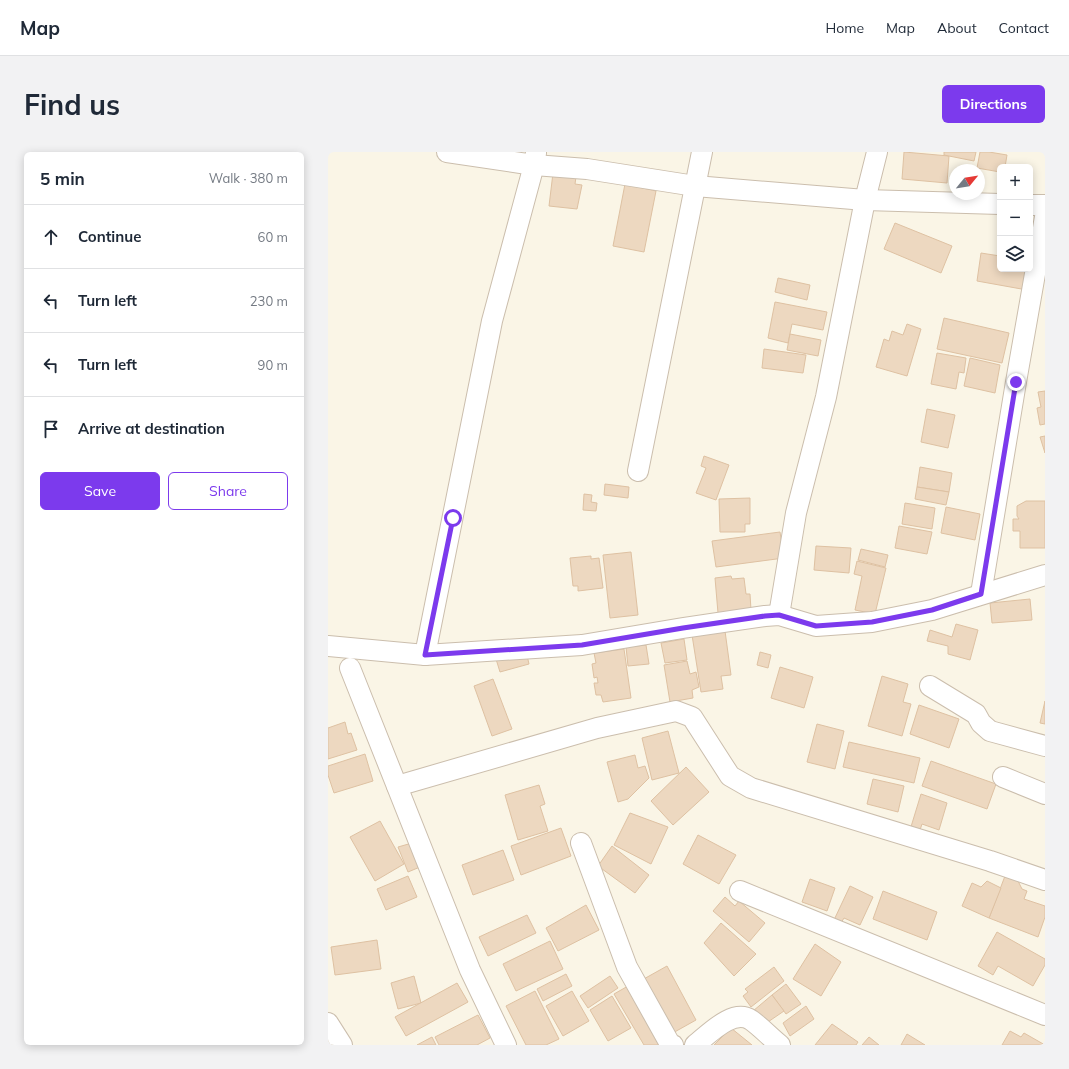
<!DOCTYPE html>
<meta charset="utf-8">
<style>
:root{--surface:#fff;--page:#f2f2f3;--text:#1f2937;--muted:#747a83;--line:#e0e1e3;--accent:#7c3aed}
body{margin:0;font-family:Mulish,sans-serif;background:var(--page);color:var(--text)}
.controls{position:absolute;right:12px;top:12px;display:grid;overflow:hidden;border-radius:6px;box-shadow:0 2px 10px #0003}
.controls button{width:36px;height:36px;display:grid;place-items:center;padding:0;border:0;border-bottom:1px solid var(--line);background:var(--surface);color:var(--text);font:20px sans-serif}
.compass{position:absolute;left:621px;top:12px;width:36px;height:36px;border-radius:50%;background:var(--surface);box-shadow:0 2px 10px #0003;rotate:60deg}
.stop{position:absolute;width:12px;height:12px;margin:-9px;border:3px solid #7c3aed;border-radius:50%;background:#fff}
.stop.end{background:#7c3aed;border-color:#fff;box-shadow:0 1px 4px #0008}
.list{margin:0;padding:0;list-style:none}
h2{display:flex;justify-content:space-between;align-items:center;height:52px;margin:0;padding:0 16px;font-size:17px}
h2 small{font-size:13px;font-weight:400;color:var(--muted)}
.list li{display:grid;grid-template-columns:26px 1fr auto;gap:12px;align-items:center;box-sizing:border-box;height:64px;padding:0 16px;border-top:1px solid var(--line)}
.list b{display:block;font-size:15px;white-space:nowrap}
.list em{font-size:13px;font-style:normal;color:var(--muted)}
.actions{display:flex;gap:8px;padding:12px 16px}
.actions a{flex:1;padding:9px 0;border:1px solid var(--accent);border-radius:6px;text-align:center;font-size:14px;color:var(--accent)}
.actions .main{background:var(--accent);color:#fff}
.icon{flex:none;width:22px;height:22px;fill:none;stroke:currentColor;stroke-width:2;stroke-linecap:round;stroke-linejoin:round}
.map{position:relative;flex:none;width:717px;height:893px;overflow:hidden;border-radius:6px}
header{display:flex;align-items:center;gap:24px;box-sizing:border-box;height:56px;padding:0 20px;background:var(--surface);border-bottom:1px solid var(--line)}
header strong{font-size:19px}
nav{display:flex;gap:22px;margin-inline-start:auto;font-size:14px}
.intro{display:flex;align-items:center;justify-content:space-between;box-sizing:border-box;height:96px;padding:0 24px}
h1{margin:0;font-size:28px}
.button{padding:10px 18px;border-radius:6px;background:var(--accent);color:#fff;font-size:14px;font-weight:700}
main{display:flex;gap:24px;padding:0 24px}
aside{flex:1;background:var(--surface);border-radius:6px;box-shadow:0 2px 10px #0003}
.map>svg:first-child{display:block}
.building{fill:#edd8c0;stroke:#dec1a2}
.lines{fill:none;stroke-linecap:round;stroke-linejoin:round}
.minor-casing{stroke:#cbbead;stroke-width:22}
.minor{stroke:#fff;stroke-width:20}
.route{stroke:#7c3aed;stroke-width:5}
</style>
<header>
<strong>Map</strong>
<nav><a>Home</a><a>Map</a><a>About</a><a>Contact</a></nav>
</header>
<div class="intro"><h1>Find us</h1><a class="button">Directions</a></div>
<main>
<aside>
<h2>5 min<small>Walk · 380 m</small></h2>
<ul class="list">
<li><svg class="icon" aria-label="ahead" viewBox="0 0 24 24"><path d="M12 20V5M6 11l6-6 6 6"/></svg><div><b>Continue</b></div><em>60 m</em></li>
<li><svg class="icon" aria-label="left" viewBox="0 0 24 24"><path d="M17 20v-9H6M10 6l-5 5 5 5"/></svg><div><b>Turn left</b></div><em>230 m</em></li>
<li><svg class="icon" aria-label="left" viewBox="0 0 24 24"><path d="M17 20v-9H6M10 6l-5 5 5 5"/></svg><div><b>Turn left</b></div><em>90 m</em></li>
<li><svg class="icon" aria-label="arrive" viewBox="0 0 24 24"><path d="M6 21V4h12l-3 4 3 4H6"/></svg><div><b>Arrive at destination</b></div></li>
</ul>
<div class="actions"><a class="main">Save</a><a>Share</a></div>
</aside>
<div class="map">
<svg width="717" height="893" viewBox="0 0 717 893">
<rect width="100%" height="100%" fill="#faf5e6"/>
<g class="building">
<path d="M576,0L621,4L619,31L574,27Z"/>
<path d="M616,0H648L646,9L616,3Z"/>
<path d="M652,0H661L679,3L677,15H672V20L649,16Z"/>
<path d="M225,21L248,25L247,32L254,33L249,57L221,54Z"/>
<path d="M297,32L328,39L316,100L285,94Z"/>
<path d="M567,71L624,94L613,121L556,97Z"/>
<path d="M653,101L672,104V117H702L699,138L649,129Z"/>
<path d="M450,126L482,133L479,148L447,140Z"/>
<path d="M447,150L499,160L495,178L464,172L460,191L440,186Z"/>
<path d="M616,166L681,181L674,211L609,197Z"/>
<path d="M579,172L593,177L579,224L548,215L556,187L561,189L564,179L575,183Z"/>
<path d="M462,182L493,188L490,204L459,198Z"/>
<path d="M436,197L478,203L475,221L434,216Z"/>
<path d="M609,201L638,206L636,221L631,220L628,237L603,232Z"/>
<path d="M642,206L672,213L667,241L636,234Z"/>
<path d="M717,239V272L712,273L709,256L713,255L710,240Z"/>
<path d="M599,257L627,263L620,296L593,290Z"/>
<path d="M717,284V301L712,285Z"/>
<path d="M376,304L401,313L388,348L368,341L378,316L373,314Z"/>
<path d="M592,315L624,321L621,340L589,335Z"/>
<path d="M277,332L301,335L300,346L276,343Z"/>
<path d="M589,335L621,340L618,353L587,347Z"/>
<path d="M256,342L264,343L263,350L269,351L268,359L255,358Z"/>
<path d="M422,346V372H417V380H392L391,347Z"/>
<path d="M698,349H717V396H692V379H685V367H691L689,364V354Z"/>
<path d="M577,351L607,356L604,377L574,372Z"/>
<path d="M618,355L652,362L647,388L613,381Z"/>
<path d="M571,374L604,380L599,402L567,396Z"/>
<path d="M452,380L456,406L388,415L384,389Z"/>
<path d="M488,394L523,396L521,421L486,418Z"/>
<path d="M533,397L560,403L557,415L530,408Z"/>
<path d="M303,400L310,463L282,466L275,403Z"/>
<path d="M263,404V407L271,406L275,436L250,439V434H245L242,406Z"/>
<path d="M529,409L558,416L547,462L527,458L534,424L526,422Z"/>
<path d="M403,424L404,427L416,426L418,442H422L423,458L390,461L387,426Z"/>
<path d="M702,447L704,468L664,471L662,451Z"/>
<path d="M628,472L650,478L642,508L620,502V494L599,489L602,478L624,485Z"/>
<path d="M397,479L403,523L393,524L395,537L373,540L364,483Z"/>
<path d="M356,487L359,508L337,511L333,491Z"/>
<path d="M318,493L321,512L300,514L298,495Z"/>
<path d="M296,497L303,546L275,550L273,543H268L266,531H270L269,525L266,526L264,512L268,511L266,501Z"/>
<path d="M198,499L201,512L172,520L168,507Z"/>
<path d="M432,500L443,503L440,516L429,513Z"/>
<path d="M359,509L362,522L368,520L371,535L364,538L365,546L342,550L336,513Z"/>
<path d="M452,515L485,525L476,556L443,546Z"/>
<path d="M554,524L580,532L575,550L583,552L574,584L540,574Z"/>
<path d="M165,527L184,577L164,584L146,534Z"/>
<path d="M717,549V572L712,571Z"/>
<path d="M591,553L631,567L621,596L582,582Z"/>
<path d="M17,570L20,582L23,581L29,598L0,607V576Z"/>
<path d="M489,572L516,579L507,617L479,610Z"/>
<path d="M340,579L351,621L324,628L314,586Z"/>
<path d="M521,590L592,606L586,631L515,615Z"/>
<path d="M37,602L45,629L6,641L0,623V614Z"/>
<path d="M307,603L310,616L317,614L321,626L300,647L290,650L279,610Z"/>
<path d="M603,609L668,632L659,657L594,634Z"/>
<path d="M358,615L381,640L345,673L323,649Z"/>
<path d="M545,627L576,634L570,660L539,652Z"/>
<path d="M211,633L217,652L212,654L220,679L190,688L177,643Z"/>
<path d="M593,642L619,651L611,678L594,672L591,681L582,678Z"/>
<path d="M302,661L340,675L323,712L286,693Z"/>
<path d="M52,669L76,712L47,729L22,685Z"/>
<path d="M233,676L243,704L193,723L183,694Z"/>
<path d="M370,683L408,703L391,732L355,712Z"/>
<path d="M84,691L92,715L80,720L70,695Z"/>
<path d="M284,694L321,723L307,741L270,714Z"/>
<path d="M175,698L186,728L145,743L134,713Z"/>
<path d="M80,724L89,745L58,758L49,737Z"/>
<path d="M677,724L690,729L694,737L699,739L696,747L717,754V765L710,785L661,766Z"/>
<path d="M482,727L507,736L499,759L474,750Z"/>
<path d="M659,729L673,736L661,766L634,754L644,731L653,735Z"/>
<path d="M522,734L545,745L532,773L516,766L513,771L506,768Z"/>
<path d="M555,739L609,760L599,788L545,767Z"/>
<path d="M397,745L407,754L411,749L437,771L421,790L385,759Z"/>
<path d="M258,753L271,778L230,799L218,776Z"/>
<path d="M199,763L208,781L160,804L151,785Z"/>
<path d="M393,771L428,802L406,824L376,791Z"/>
<path d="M669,780L717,807V813L705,834L670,814L665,823L650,814Z"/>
<path d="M49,788L53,817L7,823L3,795Z"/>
<path d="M222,789L235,817L188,839L175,812Z"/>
<path d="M487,792L513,810L493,844L465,827Z"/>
<path d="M339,814L368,868L343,882L314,828Z"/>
<path d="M446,815L456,829L423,855L415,844L420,840L417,837Z"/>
<path d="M238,822L244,834L215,849L209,837Z"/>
<path d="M86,824L93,851L70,857L63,831Z"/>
<path d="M282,824L290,836L260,856L252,844Z"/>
<path d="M129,831L140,850L78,884L67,865Z"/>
<path d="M458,832L473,852L458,862L444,843Z"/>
<path d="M300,834L335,893H316L286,842Z"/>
<path d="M207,839L231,887L218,893H198L178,854Z"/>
<path d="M244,839L261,869L235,884L218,854Z"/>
<path d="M444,843L456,859L437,872L425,859Z"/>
<path d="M284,844L303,876L280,889L262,858Z"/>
<path d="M478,854L486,867L462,884L455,871Z"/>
<path d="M150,863L162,886L149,893H111L107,885Z"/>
<path d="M504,872L530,890L528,893H487Z"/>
<path d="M403,876L424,893H386Z"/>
<path d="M682,879L693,885L696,881L717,893H674Z"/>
<path d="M579,882L597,893H573Z"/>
<path d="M104,885L108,893H89Z"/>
<path d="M541,885L551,893H534Z"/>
</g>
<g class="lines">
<defs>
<g id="minor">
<path d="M119,0L206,13L259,17L367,34L537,48L672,52"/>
<path d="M702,53H717"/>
<path d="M310,319L374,0"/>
<path d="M653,442L688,230L717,65"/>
<path d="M451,463L468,361L498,245L537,48L549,0"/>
<path d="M0,494L97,503L254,493L355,476L437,464L451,463L488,474L544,470L604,458L717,423"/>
<path d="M97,503L164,169L206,13L208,1"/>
<path d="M22,516L142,818L178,893"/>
<path d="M602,534L648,562L653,571L662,579L717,594"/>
<path d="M675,625L717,642"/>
<path d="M69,634L269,576L348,559L364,565L402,624L423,636L662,709L717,728"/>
<path d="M253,691L299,815L342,892L345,893"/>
<path d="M412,739L717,863"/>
<path d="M0,871L14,893"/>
<path d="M367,893C381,882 405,856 423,868C433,875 442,885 452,893"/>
</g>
</defs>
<use href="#minor" class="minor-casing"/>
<use href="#minor" class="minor"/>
</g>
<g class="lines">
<path class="route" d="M125,366L97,503L254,493L355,476L437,464L451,463L488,474L544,470L604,458L653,442L688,230"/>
</g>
</svg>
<div class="controls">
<button>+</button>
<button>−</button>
<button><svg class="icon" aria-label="layers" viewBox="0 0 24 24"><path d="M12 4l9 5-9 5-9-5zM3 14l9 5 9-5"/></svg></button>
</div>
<svg class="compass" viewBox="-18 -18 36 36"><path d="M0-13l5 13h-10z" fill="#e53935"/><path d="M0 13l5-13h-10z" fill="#747a83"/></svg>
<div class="stop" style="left:125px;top:366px"></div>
<div class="stop end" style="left:688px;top:230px"></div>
</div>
</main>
